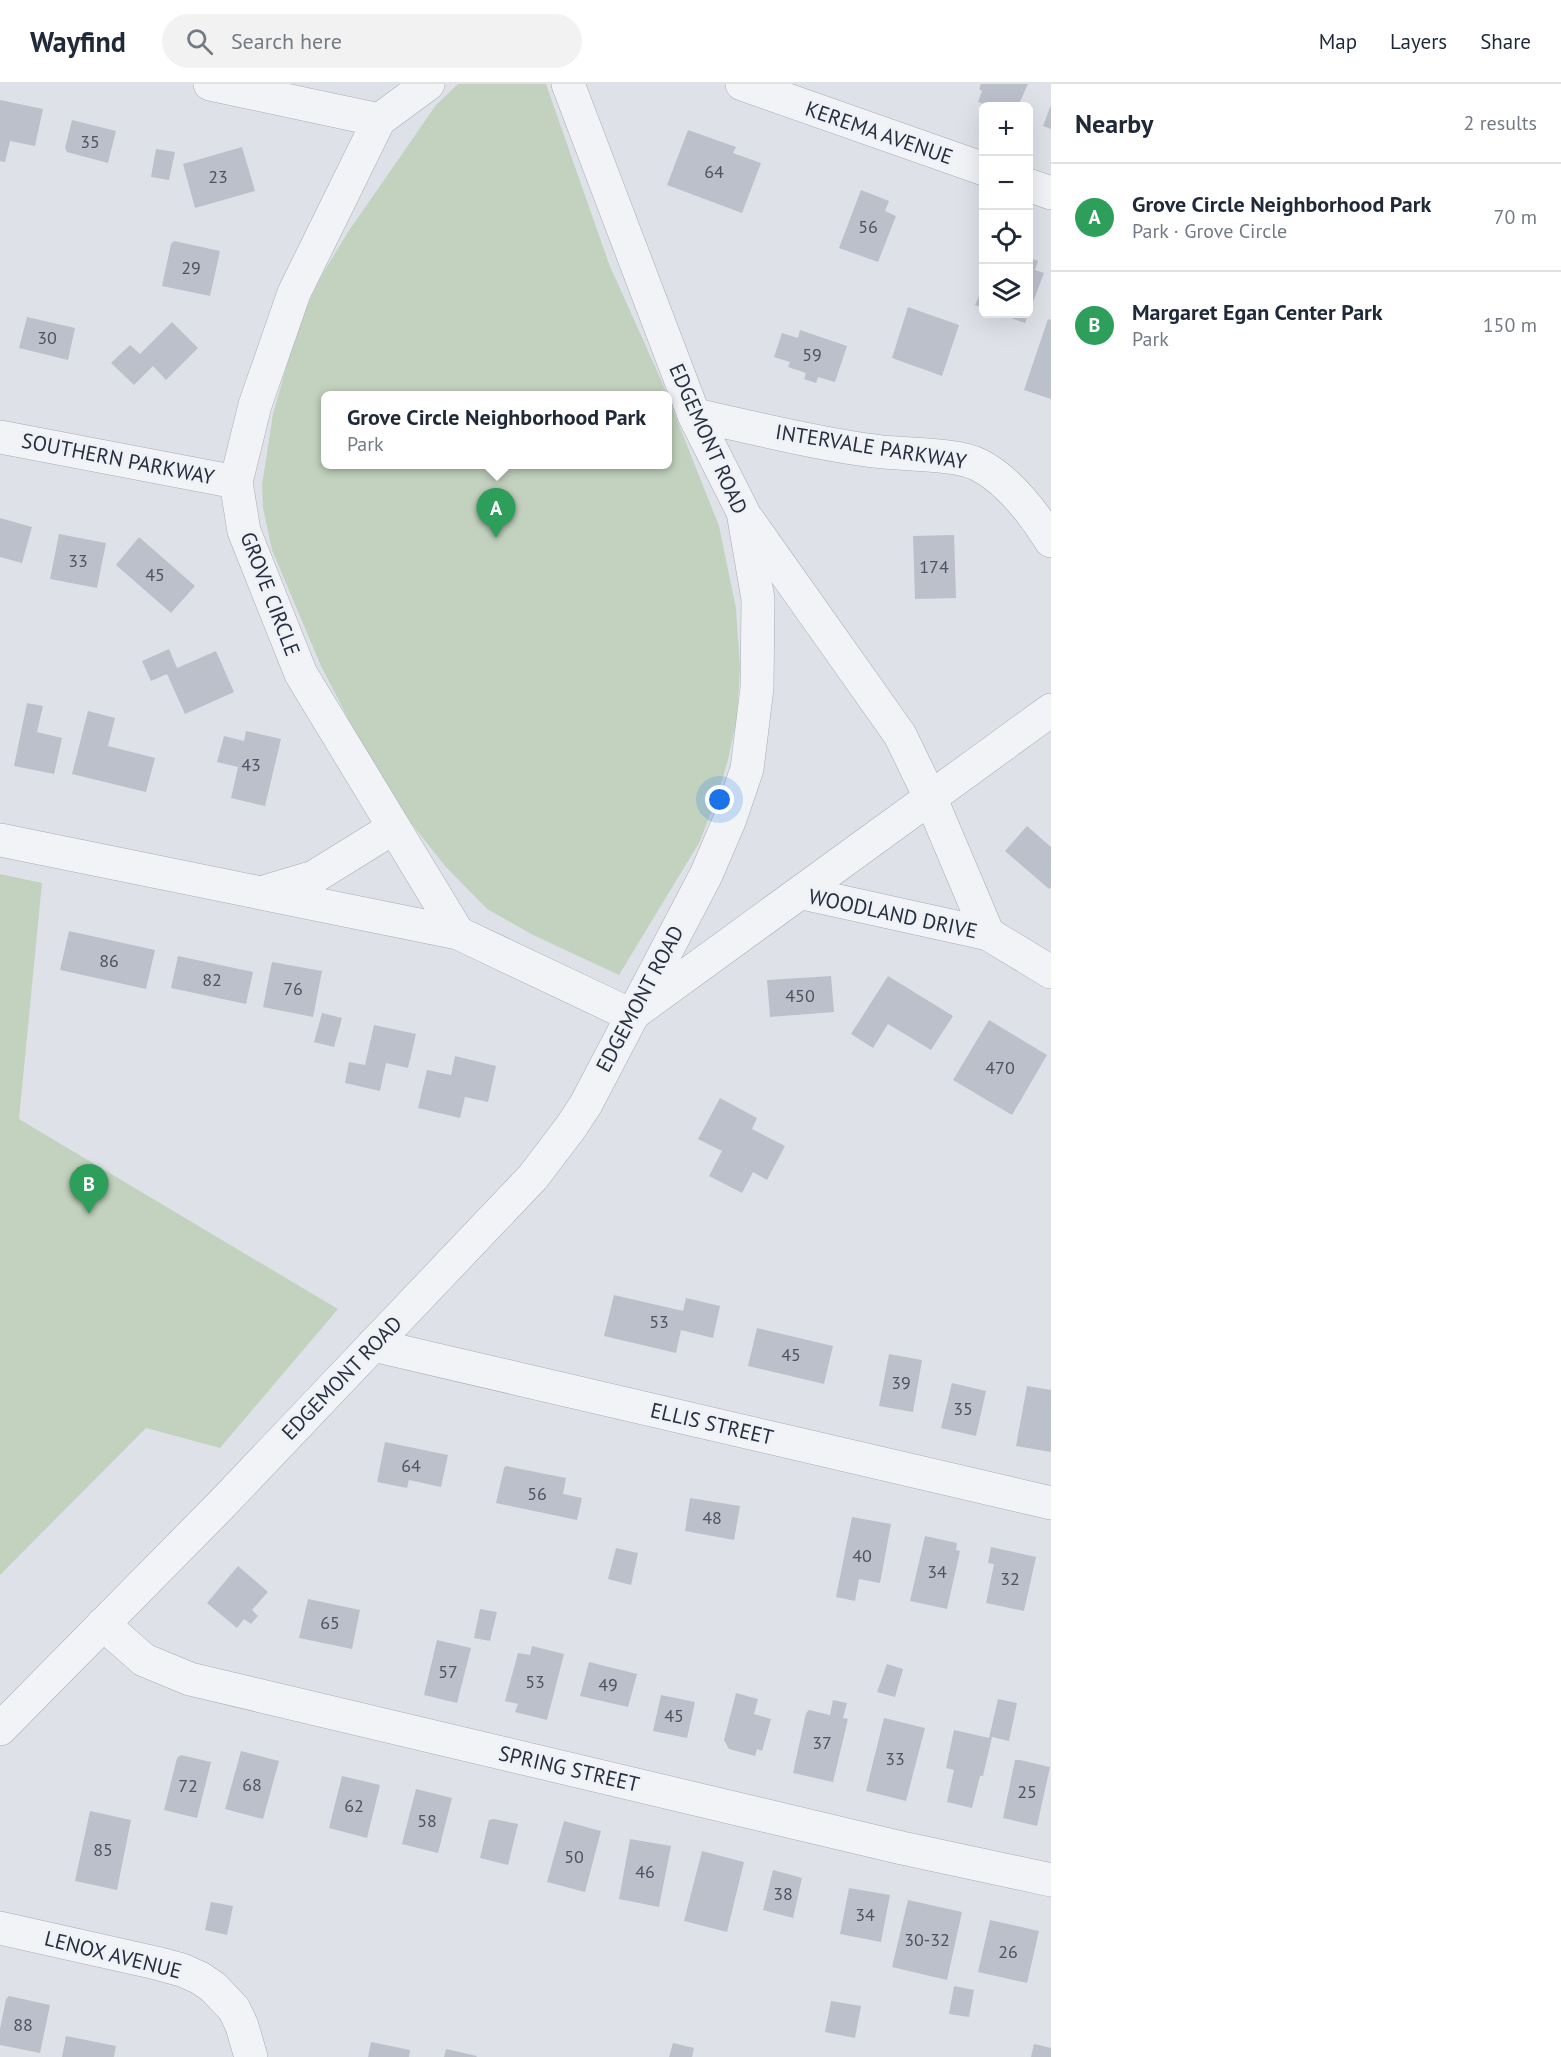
<!DOCTYPE html>
<meta charset="utf-8">
<style>
:root{--surface:#fff;--page:#f2f2f3;--text:#1f2937;--muted:#747a83;--line:#e0e1e3;--accent:#111827}
body{margin:0;font-family:"PT Sans",sans-serif;background:var(--page);color:var(--text)}
.controls{position:absolute;right:18px;top:18px;display:grid;overflow:hidden;border-radius:9px;box-shadow:0 6px 24px #0002}
.controls button{width:54px;height:54px;display:grid;place-items:center;padding:0;border:0;border-bottom:2px solid var(--line);background:var(--surface);color:var(--text);font:30px sans-serif}
.you{position:absolute;left:720px;top:716px;width:21px;height:21px;margin:-15px;border:4px solid #fff;border-radius:50%;background:#1a73e8;box-shadow:0 0 0 9px #1a73e833}
.badge{display:grid;place-items:center;width:39px;height:39px;border-radius:50%;background:var(--accent);color:#fff;font-size:20px;font-weight:700}
.pin{position:absolute;translate:-50% -50px;filter:drop-shadow(0 2px 3px #0008)}
.pin::after{content:'';position:absolute;top:32px;width:21px;height:18px;background:inherit;clip-path:polygon(0 0,100% 0,50% 100%)}
.popup{position:absolute;left:321px;top:307px;width:351px;height:78px;box-sizing:border-box;display:grid;place-content:center;border-radius:9px;background:var(--surface);filter:drop-shadow(0 2px 4px #0005);font-size:20px;white-space:nowrap;color:var(--muted)}
.popup b{font-size:22px;color:var(--text)}
.popup::after{content:'';position:absolute;left:50%;top:100%;margin-left:-12px;border:12px solid transparent;border-top-color:var(--surface)}
.list{margin:0;padding:0;list-style:none}
h2{display:flex;justify-content:space-between;align-items:center;height:78px;margin:0;padding:0 24px;font-size:26px}
h2 small{font-size:20px;font-weight:400;color:var(--muted)}
.list li{display:grid;grid-template-columns:39px 1fr auto;gap:18px;align-items:center;box-sizing:border-box;height:108px;padding:0 24px;border-top:2px solid var(--line)}
.list b{display:block;font-size:22px;white-space:nowrap}
.list p{margin:0;font-size:20px;white-space:nowrap;color:var(--muted)}
.list em{font-size:20px;font-style:normal;color:var(--muted)}
.icon{flex:none;width:33px;height:33px;fill:none;stroke:currentColor;stroke-width:2;stroke-linecap:round;stroke-linejoin:round}
.map{position:relative;flex:none;width:1051px;height:1973px;overflow:hidden}
header{display:flex;align-items:center;gap:36px;box-sizing:border-box;height:84px;padding:0 30px;background:var(--surface);border-bottom:2px solid var(--line)}
header strong{font-size:28px}
nav{display:flex;gap:33px;margin-inline-start:auto;font-size:21px}
.search{width:420px;height:54px;background:var(--page);display:flex;align-items:center;gap:15px;box-sizing:border-box;padding:0 21px;border-radius:33px;color:var(--muted);font-size:22px}
main{display:flex}
aside{flex:1;background:var(--surface)}
.map>svg:first-child{display:block}
.green{fill:#c3d2bf;fill-rule:evenodd}
.building{fill:#bbc0cb}
.lines{fill:none;stroke-linecap:round;stroke-linejoin:round}
.minor-casing{stroke:#a7acb5;stroke-width:34}
.minor{stroke:#f1f3f6;stroke-width:33}
.labels{text-anchor:middle;stroke-width:5;stroke-linejoin:round;paint-order:stroke}
.number-label{font-size:18px;fill:#4c5362}
.street-label{font-size:21px;fill:#272f3f;stroke:#eef1f6}
</style>
<header>
<strong>Wayfind</strong>
<div class="search"><svg class="icon" aria-label="search" viewBox="0 0 24 24"><circle cx="10" cy="10" r="6"/><path d="M15 15l6 6"/></svg>Search here</div>
<nav><a>Map</a><a>Layers</a><a>Share</a></nav>
</header>
<main>
<div class="map">
<svg width="1051" height="1973" viewBox="0 0 1051 1973">
<rect width="100%" height="100%" fill="#dee2e8"/>
<g class="green">
<path d="M458,0H546L609,180L662,298L719,442L736,524L740,584L737,633L728,676L716,717L699,759L619,891L533,851L487,825L445,782L411,739L357,652L321,582L272,466L263,424L262,401L273,330L299,238L323,189L348,148L436,21ZM325,312H667V380H325Z"/>
<path d="M0,790L42,799L19,1035L338,1225L220,1364L146,1344L0,1491Z"/>
</g>
<g class="building">
<path d="M981,0H1028L1018,22H990L978,18L982,7L979,5Z"/>
<path d="M0,16L43,25L35,62L10,57L5,78L0,77Z"/>
<path d="M1051,21V45L1043,42Z"/>
<path d="M72,36L116,47L108,79L67,68L65,64Z"/>
<path d="M688,46L736,63L733,69L761,79L742,129L667,101Z"/>
<path d="M242,63L255,107L195,124L183,80Z"/>
<path d="M156,65L175,68L169,96L151,93Z"/>
<path d="M861,106L889,117L885,127L896,132L878,178L839,164Z"/>
<path d="M174,157L220,167L210,212L162,202L171,160Z"/>
<path d="M1028,173L1038,177L1035,186L1044,189L1025,239L999,230H1029Z"/>
<path d="M984,200V224L975,221Z"/>
<path d="M908,223L959,241L942,292L892,274Z"/>
<path d="M27,233L75,244L68,276L19,264Z"/>
<path d="M1048,235L1051,236V315L1024,306Z"/>
<path d="M172,238L198,264L166,296L153,282L134,301L111,279L130,261L140,270Z"/>
<path d="M800,246L847,262L835,298L818,293L816,299L804,295L806,289L788,283L790,278L774,273L782,249L798,254Z"/>
<path d="M0,434L32,443L22,479L0,473Z"/>
<path d="M59,450L106,459L97,504L50,495Z"/>
<path d="M954,451L956,514L915,515L913,452Z"/>
<path d="M139,453L195,502L171,529L116,481Z"/>
<path d="M169,565L177,584L216,567L234,608L185,630L167,590L151,597L142,577Z"/>
<path d="M27,619L43,622L37,648L62,654L54,690L14,682Z"/>
<path d="M88,627L115,634L108,662L155,674L146,708L72,690Z"/>
<path d="M246,647L281,655L265,722L231,714L238,683L217,678L224,652L244,657Z"/>
<path d="M1027,742L1051,763V803L1049,805L1005,767Z"/>
<path d="M69,847L155,866L146,905L60,886Z"/>
<path d="M178,872L253,888L246,920L171,904Z"/>
<path d="M272,878L322,887L313,933L263,923Z"/>
<path d="M831,892L834,928L770,933L767,896Z"/>
<path d="M888,892L953,932L931,966L888,940L873,964L851,950Z"/>
<path d="M322,929L342,934L334,963L314,958Z"/>
<path d="M989,936L1047,971L1012,1031L953,996Z"/>
<path d="M374,941L416,950L408,984L386,979L380,1007L345,999L349,978L365,981Z"/>
<path d="M455,972L496,982L488,1018L465,1013L460,1034L418,1024L427,986L451,991Z"/>
<path d="M720,1014L757,1034L752,1045L785,1062L767,1096L753,1088L742,1109L709,1092L722,1067L698,1055Z"/>
<path d="M614,1211L683,1227L686,1214L720,1222L713,1254L681,1246L676,1269L604,1252Z"/>
<path d="M757,1244L833,1262L824,1300L748,1282Z"/>
<path d="M889,1270L922,1276L913,1328L879,1322Z"/>
<path d="M952,1299L986,1307L976,1352L941,1344Z"/>
<path d="M1027,1302L1051,1306V1368L1016,1362Z"/>
<path d="M385,1358L448,1371L441,1403L409,1396L407,1404L377,1398Z"/>
<path d="M506,1382L566,1394L563,1410L582,1414L577,1436L496,1419L504,1384Z"/>
<path d="M690,1414L740,1422L734,1456L685,1447Z"/>
<path d="M852,1433L891,1440L880,1499L859,1495L855,1517L836,1513Z"/>
<path d="M925,1452L957,1459L956,1466L960,1467L947,1525L910,1517Z"/>
<path d="M991,1463L1036,1473L1024,1527L986,1519L994,1480L988,1479Z"/>
<path d="M616,1464L638,1469L631,1501L608,1495Z"/>
<path d="M238,1482L268,1508L252,1526L258,1532L251,1540L244,1535L237,1544L207,1519Z"/>
<path d="M308,1515L360,1526L352,1565L299,1554Z"/>
<path d="M480,1525L497,1528L490,1557L474,1554Z"/>
<path d="M437,1556L471,1564L457,1619L424,1611Z"/>
<path d="M532,1562L564,1570L547,1636L515,1628L518,1620L505,1617L518,1569L530,1571Z"/>
<path d="M589,1578L637,1590L628,1623L580,1612Z"/>
<path d="M887,1580L903,1585L895,1613L877,1608Z"/>
<path d="M736,1609L758,1615L754,1630L771,1635L762,1667L757,1665L755,1672L729,1665L724,1656Z"/>
<path d="M661,1611L695,1618L687,1654L653,1647Z"/>
<path d="M998,1615L1017,1619L1009,1657L992,1653L983,1692H980L972,1724L947,1718L954,1686L946,1684L954,1646L989,1654Z"/>
<path d="M833,1616L847,1619L843,1634L848,1635L833,1698L793,1689L806,1629L809,1626L830,1631Z"/>
<path d="M884,1634L925,1644L906,1717L866,1707Z"/>
<path d="M241,1667L279,1677L263,1735L225,1725Z"/>
<path d="M181,1671L211,1678L197,1734L164,1726L177,1674Z"/>
<path d="M1015,1676H1020L1050,1683L1037,1742L1003,1734Z"/>
<path d="M342,1692L380,1701L367,1754L329,1744Z"/>
<path d="M416,1705L452,1714L438,1769L402,1760Z"/>
<path d="M90,1727L131,1736L117,1806L75,1797Z"/>
<path d="M494,1735L518,1740L508,1781L480,1774L489,1736Z"/>
<path d="M564,1737L601,1747L585,1808L547,1798Z"/>
<path d="M630,1755L671,1762L659,1823L619,1815Z"/>
<path d="M702,1767L744,1778L727,1848L684,1837Z"/>
<path d="M773,1786L802,1794L793,1834L763,1826Z"/>
<path d="M849,1804L890,1811L881,1858L840,1850Z"/>
<path d="M908,1816L962,1828L947,1896L892,1883Z"/>
<path d="M211,1818L233,1822L227,1851L205,1846Z"/>
<path d="M990,1836L1039,1847L1027,1899L978,1888Z"/>
<path d="M954,1902L974,1906L969,1933L949,1930Z"/>
<path d="M9,1912L50,1921L40,1969L0,1961V1945L6,1915Z"/>
<path d="M831,1917L861,1922L855,1954L825,1948Z"/>
<path d="M66,1952L116,1962L114,1973H62Z"/>
<path d="M371,1958L410,1966L409,1973H368Z"/>
<path d="M673,1959L694,1964L692,1973H669Z"/>
<path d="M1034,1960L1051,1964V1973H1031Z"/>
<path d="M446,1965L477,1972L476,1973H444Z"/>
</g>
<g class="lines">
<defs>
<g id="minor">
<path d="M210,0L379,36"/>
<path d="M428,0L379,36L294,209L255,321L236,398L244,447L301,590L458,849"/>
<path d="M742,0L984,85"/>
<path d="M1028,101L1051,109"/>
<path d="M694,331C752,343 816,360 874,367C901,371 957,369 979,381C1008,396 1034,430 1051,457"/>
<path d="M0,353L236,398"/>
<path d="M748,436L900,651L930,713L988,850"/>
<path d="M0,756L458,849L631,931"/>
<path d="M267,807L314,793L393,744"/>
<path d="M802,809L988,850L1051,888"/>
<path d="M637,927L1051,626"/>
<path d="M373,1261L1051,1419"/>
<path d="M103,1540L144,1576L190,1595L902,1764L1051,1796"/>
<path d="M0,1645L221,1421L533,1093L571,1043L586,1020L706,791L730,735L747,685L757,604L758,515L743,428L694,331L568,0"/>
<path d="M0,1844L156,1879L182,1886L200,1894L213,1903L234,1925L242,1942L251,1973"/>
</g>
</defs>
<use href="#minor" class="minor-casing"/>
<use href="#minor" class="minor"/>
</g>
<g class="labels">
<g class="number-label">
<text x="90" y="64">35</text>
<text x="714" y="94">64</text>
<text x="218" y="99">23</text>
<text x="868" y="149">56</text>
<text x="191" y="190">29</text>
<text x="47" y="260">30</text>
<text x="812" y="277">59</text>
<text x="78" y="483">33</text>
<text x="934" y="489">174</text>
<text x="155" y="497">45</text>
<text x="251" y="687">43</text>
<text x="109" y="883">86</text>
<text x="212" y="902">82</text>
<text x="293" y="911">76</text>
<text x="800" y="918">450</text>
<text x="1000" y="990">470</text>
<text x="659" y="1244">53</text>
<text x="791" y="1277">45</text>
<text x="901" y="1305">39</text>
<text x="963" y="1331">35</text>
<text x="411" y="1388">64</text>
<text x="537" y="1416">56</text>
<text x="712" y="1440">48</text>
<text x="862" y="1478">40</text>
<text x="937" y="1494">34</text>
<text x="1010" y="1501">32</text>
<text x="330" y="1545">65</text>
<text x="448" y="1594">57</text>
<text x="535" y="1604">53</text>
<text x="608" y="1607">49</text>
<text x="674" y="1638">45</text>
<text x="822" y="1665">37</text>
<text x="895" y="1681">33</text>
<text x="252" y="1707">68</text>
<text x="188" y="1708">72</text>
<text x="1027" y="1714">25</text>
<text x="354" y="1728">62</text>
<text x="427" y="1743">58</text>
<text x="103" y="1772">85</text>
<text x="574" y="1779">50</text>
<text x="645" y="1794">46</text>
<text x="783" y="1816">38</text>
<text x="865" y="1837">34</text>
<text x="927" y="1862">30-32</text>
<text x="1008" y="1874">26</text>
<text x="23" y="1947">88</text>
</g>
<g class="street-label">
<text transform="translate(879 49) rotate(19)" y="7">KEREMA AVENUE</text>
<text transform="translate(708 355) rotate(66)" y="7">EDGEMONT ROAD</text>
<text transform="translate(871 363) rotate(9)" y="7">INTERVALE PARKWAY</text>
<text transform="translate(118 375) rotate(11)" y="7">SOUTHERN PARKWAY</text>
<text transform="translate(270 510) rotate(69)" y="7">GROVE CIRCLE</text>
<text transform="translate(893 830) rotate(12)" y="7">WOODLAND DRIVE</text>
<text transform="translate(640 915) rotate(-62)" y="7">EDGEMONT ROAD</text>
<text transform="translate(342 1294) rotate(-46)" y="7">EDGEMONT ROAD</text>
<text transform="translate(712 1340) rotate(13)" y="7">ELLIS STREET</text>
<text transform="translate(569 1685) rotate(13)" y="7">SPRING STREET</text>
<text transform="translate(113 1871) rotate(14)" y="7">LENOX AVENUE</text>
</g>
</g>
</svg>
<div class="controls">
<button>+</button>
<button>−</button>
<button><svg class="icon" aria-label="locate" viewBox="0 0 24 24"><circle cx="12" cy="12" r="6"/><path d="M12 2v4M12 18v4M2 12h4M18 12h4"/></svg></button>
<button><svg class="icon" aria-label="layers" viewBox="0 0 24 24"><path d="M12 4l9 5-9 5-9-5zM3 14l9 5 9-5"/></svg></button>
</div>
<div class="you"></div>
<div class="pin badge" style="left:496px;top:454px;background:#2e9e5b">A</div>
<div class="popup"><b>Grove Circle Neighborhood Park</b>Park</div>
<div class="pin badge" style="left:89px;top:1130px;background:#2e9e5b">B</div>
</div>
<aside>
<h2>Nearby<small>2 results</small></h2>
<ul class="list">
<li><span class="badge" style="background:#2e9e5b">A</span><div><b>Grove Circle Neighborhood Park</b><p>Park · Grove Circle</p></div><em>70 m</em></li>
<li><span class="badge" style="background:#2e9e5b">B</span><div><b>Margaret Egan Center Park</b><p>Park</p></div><em>150 m</em></li>
</ul>
</aside>
</main>
